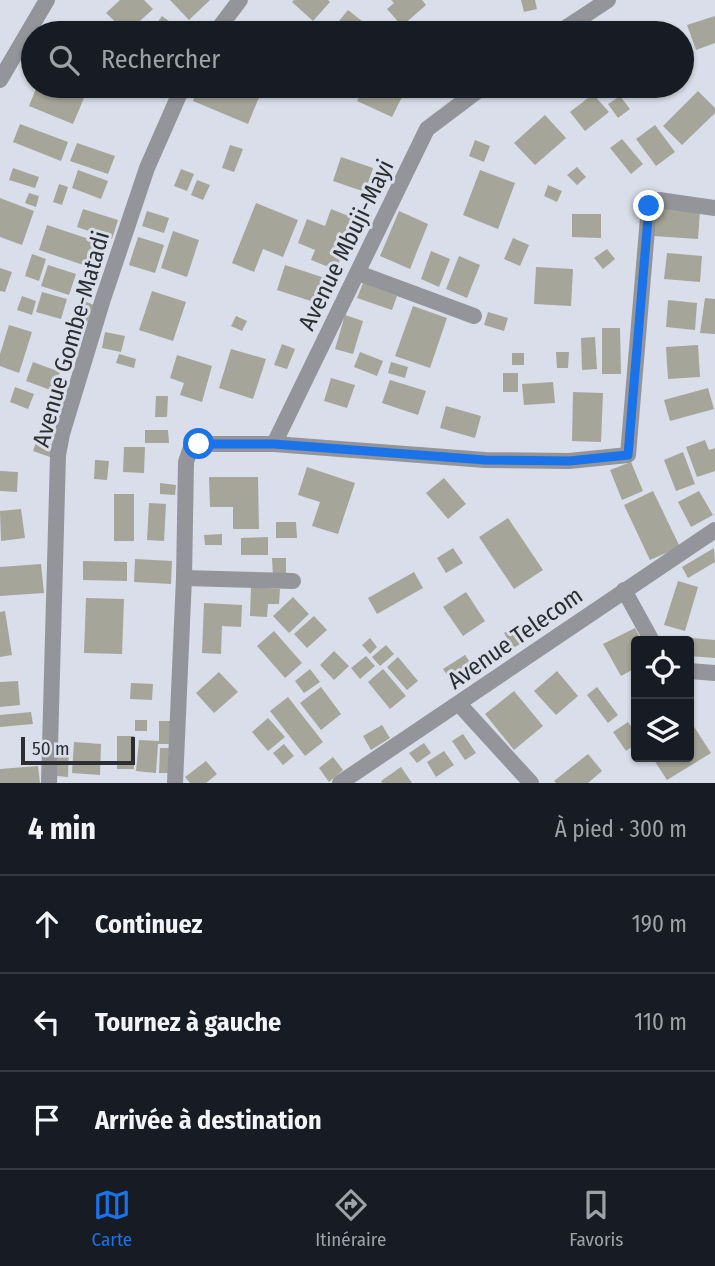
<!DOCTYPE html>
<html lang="fr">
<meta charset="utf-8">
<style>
:root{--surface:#171b24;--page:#242831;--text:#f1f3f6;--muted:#9ea1a6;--line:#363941;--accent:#1a73e8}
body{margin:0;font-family:"Fira Sans Condensed",sans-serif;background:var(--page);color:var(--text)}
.controls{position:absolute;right:21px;bottom:21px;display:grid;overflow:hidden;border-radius:7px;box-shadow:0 2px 5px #0004}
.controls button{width:63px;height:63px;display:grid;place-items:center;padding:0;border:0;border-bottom:2px solid var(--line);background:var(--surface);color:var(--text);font:35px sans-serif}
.scale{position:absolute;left:21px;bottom:18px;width:114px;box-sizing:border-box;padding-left:7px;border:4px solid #2c2e32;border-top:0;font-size:19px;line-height:24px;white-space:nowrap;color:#2c2e32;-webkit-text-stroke:5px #d9deea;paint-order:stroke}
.stop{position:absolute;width:21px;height:21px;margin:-16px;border:5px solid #1a73e8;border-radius:50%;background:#fff}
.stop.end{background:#1a73e8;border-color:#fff;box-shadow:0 2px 7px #0008}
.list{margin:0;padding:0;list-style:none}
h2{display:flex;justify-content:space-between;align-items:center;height:91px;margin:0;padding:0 28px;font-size:30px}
h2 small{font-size:23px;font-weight:400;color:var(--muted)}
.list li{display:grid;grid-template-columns:46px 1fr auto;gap:21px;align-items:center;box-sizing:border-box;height:98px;padding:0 28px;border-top:2px solid var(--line)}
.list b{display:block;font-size:26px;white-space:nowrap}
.list em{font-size:23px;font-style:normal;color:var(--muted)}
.icon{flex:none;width:38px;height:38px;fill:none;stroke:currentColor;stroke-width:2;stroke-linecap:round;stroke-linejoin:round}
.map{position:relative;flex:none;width:715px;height:783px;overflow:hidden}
.search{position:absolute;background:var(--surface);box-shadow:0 2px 5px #0004;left:21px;right:21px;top:21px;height:77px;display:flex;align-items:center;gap:18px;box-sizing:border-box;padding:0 24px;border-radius:38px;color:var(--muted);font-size:26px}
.sheet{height:385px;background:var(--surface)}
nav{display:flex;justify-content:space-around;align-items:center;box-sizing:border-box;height:98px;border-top:2px solid var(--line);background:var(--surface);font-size:19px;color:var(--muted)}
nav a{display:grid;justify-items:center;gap:4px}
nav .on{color:var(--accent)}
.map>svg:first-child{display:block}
.building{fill:#a6a599}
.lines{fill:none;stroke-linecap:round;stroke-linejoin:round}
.minor{stroke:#93959a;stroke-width:16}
.route{stroke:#1a73e8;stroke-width:9}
.labels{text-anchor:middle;stroke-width:6;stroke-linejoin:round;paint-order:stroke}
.street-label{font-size:24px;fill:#2c2e32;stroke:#d9deea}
</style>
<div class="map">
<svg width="715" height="783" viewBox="0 0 715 783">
<rect width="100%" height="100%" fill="#d9deea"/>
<g class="building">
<path d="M120,0H144L153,9L127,33L106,13Z"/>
<path d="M170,0H210L189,20Z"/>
<path d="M294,0H328L330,2L313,21L292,2Z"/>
<path d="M391,0H422L426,5L402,26L387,9L394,3Z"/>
<path d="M521,0H535L537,9L524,12Z"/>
<path d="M348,10L362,21L352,33H329Z"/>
<path d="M162,16L177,27L173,33H150Z"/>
<path d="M715,16V43L696,50L687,25Z"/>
<path d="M37,86H89L73,124L29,106Z"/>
<path d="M199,86H252L262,90L248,124L193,101Z"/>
<path d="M364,86H388L404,93L392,117L357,101Z"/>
<path d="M698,91L715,108V113L682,145L663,126Z"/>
<path d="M593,94L609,112L585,131L570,112Z"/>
<path d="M620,96L630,109L618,118L608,104Z"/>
<path d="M545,115L566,138L535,165L514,143Z"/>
<path d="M20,124L68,142L61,161L13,142Z"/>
<path d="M655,125L675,152L656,166L636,139Z"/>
<path d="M622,139L643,164L631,174L610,148Z"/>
<path d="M475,140L490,146L484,162L469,156Z"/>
<path d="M77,143L115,156L108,174L70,161Z"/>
<path d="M230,145L243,149L234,172L222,168Z"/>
<path d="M341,157L373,168L365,192L333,181Z"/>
<path d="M577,167L586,177L577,185L567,175Z"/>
<path d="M13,168L39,177L35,188L9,180Z"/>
<path d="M181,169L194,174L187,191L174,186Z"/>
<path d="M78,170L108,181L101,199L72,188Z"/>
<path d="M480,170L515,183L498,229L463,215Z"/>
<path d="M197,180L210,185L203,200L191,195Z"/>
<path d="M59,184L68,187L62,205L53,202Z"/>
<path d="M548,185L562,191L557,202L544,196Z"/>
<path d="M29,193L39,196L36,207L25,203Z"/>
<path d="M0,198L34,211L22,245L0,237Z"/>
<path d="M256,203L298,220L283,257L263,249L254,272L232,263Z"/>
<path d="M656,208L700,211L698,239L653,236Z"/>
<path d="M83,209L118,220L112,239L77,227Z"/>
<path d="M331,209L356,219L336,270L311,260L315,250L298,243L307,219L325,226Z"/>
<path d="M147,211L169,218L164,233L142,226Z"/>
<path d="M399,211L428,224L410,269L380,256Z"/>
<path d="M572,214H601V238L572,237Z"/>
<path d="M47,225L98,242L89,267L39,250Z"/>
<path d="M173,231L199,240L187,277L161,268Z"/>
<path d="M138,237L164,245L155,273L129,265Z"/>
<path d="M513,238L529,245L520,266L504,259Z"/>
<path d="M607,249L615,259L603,269L594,258Z"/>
<path d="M431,251L450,259L439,287L421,279Z"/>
<path d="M667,253L702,256L700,282L664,279Z"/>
<path d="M32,254L46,259L39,281L25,276Z"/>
<path d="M459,256L480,265L467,298L446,289Z"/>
<path d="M48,265L76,274L69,295L41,286Z"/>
<path d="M285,265L334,281L326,306L277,290Z"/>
<path d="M536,267L573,269L571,306L534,304Z"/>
<path d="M0,268L12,272L5,292L0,291Z"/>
<path d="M363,283L397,296L392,310L357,298Z"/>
<path d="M152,291L186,302L173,341L139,330Z"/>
<path d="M42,292L67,299L61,319L36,312Z"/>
<path d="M22,296L36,301L32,315L17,310Z"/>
<path d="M705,298L715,299V334L700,333Z"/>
<path d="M81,300L94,305L86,326L72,321Z"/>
<path d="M668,300L697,303L695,330L666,327Z"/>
<path d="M413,306L447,318L430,368L395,356Z"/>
<path d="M488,312L508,318L504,331L484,325Z"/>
<path d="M345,315L363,321L353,354L335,349Z"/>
<path d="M236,316L247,321L242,331L231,326Z"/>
<path d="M9,325L32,332L19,373L0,366V354Z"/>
<path d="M602,328H620L621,374H602Z"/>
<path d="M105,332L125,336L121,352L102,348Z"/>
<path d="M595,337L597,369L582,370L581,338Z"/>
<path d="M282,344L295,349L287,369L274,365Z"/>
<path d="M698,345L700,377L668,379L666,347Z"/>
<path d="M231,349L266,359L253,399L219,388Z"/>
<path d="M360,352L383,361L377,376L354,367Z"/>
<path d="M556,352H569L568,368H557Z"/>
<rect x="512" y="353" width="12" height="12"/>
<path d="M119,354L136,359L134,368L116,363Z"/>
<path d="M177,355L212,366L202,402L180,395L184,383L170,378Z"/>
<path d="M33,362L60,372L53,391L26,381Z"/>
<path d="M391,362L408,367L405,378L388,373Z"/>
<rect x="503" y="373" width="15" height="19"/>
<path d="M331,378L355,385L347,408L324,401Z"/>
<path d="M390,380L426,391L418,415L382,403Z"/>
<path d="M553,382L555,403L524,405L522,384Z"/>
<path d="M15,387L34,394L28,409L10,402Z"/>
<path d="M708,388L714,409L670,421L664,400Z"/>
<path d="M573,392L603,393L601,442L572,441Z"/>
<path d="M156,396H168L167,417H155Z"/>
<path d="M446,406L481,416L475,438L440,428Z"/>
<path d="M145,430H168L169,443H145Z"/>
<path d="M37,439L54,445L50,457L33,451Z"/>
<path d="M705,440L709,450L715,448V471L697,477L686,447Z"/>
<path d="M124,447H145L144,473L123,472Z"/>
<path d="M683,452L695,484L676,491L664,460Z"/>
<path d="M95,460L109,461L107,480L94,479Z"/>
<path d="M631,462L643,491L622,500L610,470Z"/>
<path d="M307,467L355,483L338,534L312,526L320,502L298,495Z"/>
<path d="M0,471L18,472L17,492L0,491Z"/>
<path d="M209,477H258L259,529H233V507H210Z"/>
<path d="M444,478L466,504L448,519L426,493Z"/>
<path d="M160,483L176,485L175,495L160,494Z"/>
<path d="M653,491L680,547L650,560L624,505Z"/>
<path d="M699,491L713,515L691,527L678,502Z"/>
<rect x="114" y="494" width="20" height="47"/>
<path d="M149,503L166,504L164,541L147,540Z"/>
<path d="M21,509L25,538L1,541L0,511Z"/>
<path d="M508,518L543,570L514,589L479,537Z"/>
<path d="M276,522H296L297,538H276Z"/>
<path d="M222,534V545H205L204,535Z"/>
<path d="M268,537V555H241V538Z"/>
<path d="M453,548L463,563L446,573L437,558Z"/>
<path d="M714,548L715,562L688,578L682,567Z"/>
<path d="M272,558H286V577H273Z"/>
<path d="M135,559L172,561L171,584L134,582Z"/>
<path d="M83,561L127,562V581L83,580Z"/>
<path d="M41,564L44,593L0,596V567Z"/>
<path d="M414,572L423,588L377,614L368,598Z"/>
<path d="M678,581L698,587L685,631L664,625Z"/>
<path d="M251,587L280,589L279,604H268L267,617L250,616Z"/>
<path d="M466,592L485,621L463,636L443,607Z"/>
<path d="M293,597L309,614L289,633L273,616Z"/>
<path d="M86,598L124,599L122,654L84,653Z"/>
<path d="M204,603L242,605L241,627L222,626L221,654L202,653Z"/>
<path d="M5,611L12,655L0,657V612Z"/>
<path d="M314,616L327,630L307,648L294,634Z"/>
<path d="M514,628L522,643L513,648L504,633Z"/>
<path d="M635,628L642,641H636V668L621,676L603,644Z"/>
<path d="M274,631L302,663L285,678L257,646Z"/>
<path d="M680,637L715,640V658L689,656V641H679Z"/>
<path d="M370,638L377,647L370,654L362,645Z"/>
<path d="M386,645L394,654L380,666L372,657Z"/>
<path d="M334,651L349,666L334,680L320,665Z"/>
<path d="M465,655L476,671L454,685L443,669Z"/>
<path d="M366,656L375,666L360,679L351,668Z"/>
<path d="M398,657L418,681L407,690L387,667Z"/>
<path d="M310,669L320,682L304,693L295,681Z"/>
<path d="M383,669L406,696L390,709L368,682Z"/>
<path d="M557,671L578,696L556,715L534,691Z"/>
<path d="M219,672L238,692L214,713L196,693Z"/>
<path d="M18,681L20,705L0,707V682Z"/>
<path d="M131,683L153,684L152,700L130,699Z"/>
<path d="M321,687L341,714L321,730L300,703Z"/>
<path d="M597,687L618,715L608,723L587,695Z"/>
<path d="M514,691L543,726L514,750L485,714Z"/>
<path d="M288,697L323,742L305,756L270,711Z"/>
<path d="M31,712L33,724L0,727V715Z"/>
<path d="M268,718L285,737L268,751L252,732Z"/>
<path d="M689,719L711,753L667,780L652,757H689Z"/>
<rect x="135" y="720" width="12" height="11"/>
<path d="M159,721H171V744H158L156,773L136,771L139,740L159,741Z"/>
<path d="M628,722L636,733V744L626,751L613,732Z"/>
<path d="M382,725L390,738L371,750L363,736Z"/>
<path d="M463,734L476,753L465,760L452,741Z"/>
<rect x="117" y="736" width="17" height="33"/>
<path d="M74,742L101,744L100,775L72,773Z"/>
<path d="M424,743L431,753L417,763L409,753Z"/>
<path d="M284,744L294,756L283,765L273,753Z"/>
<path d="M58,747H69L68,777L57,776Z"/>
<path d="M160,748H169L168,773H159Z"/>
<path d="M444,751L454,765L436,777L427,762Z"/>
<path d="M588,754L602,771L588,783H556L554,781Z"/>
<path d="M333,757L343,770L329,782L319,768Z"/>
<path d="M206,761L217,774L206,783H190L185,777Z"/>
<path d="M38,766L40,783H0V769Z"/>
<path d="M401,767L412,783H382L381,781Z"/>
</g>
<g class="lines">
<g class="minor">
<path d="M215,33L240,0"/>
<path d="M558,33L608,0"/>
<path d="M0,80L47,0"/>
<path d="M358,273L474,316"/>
<path d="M274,444L427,129L484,86"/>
<path d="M184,578L293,581"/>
<path d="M624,590L652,641"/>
<path d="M689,671L715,673"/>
<path d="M459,704L531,783"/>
<path d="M49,783L58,455L62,434L103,299L147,168L183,86"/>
<path d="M175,783L184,578L186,462L190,450L199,444H274L485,460L569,461L628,455L649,206L653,201L659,200L715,208"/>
<path d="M340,783L715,530"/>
</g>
</g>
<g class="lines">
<path class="route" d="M199,444H274L485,460L569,461L628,455L649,206"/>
</g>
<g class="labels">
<g class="street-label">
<text transform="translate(346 245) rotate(-64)" y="8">Avenue Mbuji-Mayi</text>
<text transform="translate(71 339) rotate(-74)" y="8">Avenue Gombe-Matadi</text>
<text transform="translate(515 638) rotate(-35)" y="8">Avenue Telecom</text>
</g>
</g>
</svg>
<div class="controls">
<button><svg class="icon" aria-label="locate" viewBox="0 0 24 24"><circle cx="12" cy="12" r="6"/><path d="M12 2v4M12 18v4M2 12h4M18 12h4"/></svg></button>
<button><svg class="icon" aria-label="layers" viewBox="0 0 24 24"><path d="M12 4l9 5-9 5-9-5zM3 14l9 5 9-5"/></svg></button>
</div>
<div class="scale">50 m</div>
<div class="stop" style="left:199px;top:444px"></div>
<div class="stop end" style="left:649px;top:206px"></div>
<div class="search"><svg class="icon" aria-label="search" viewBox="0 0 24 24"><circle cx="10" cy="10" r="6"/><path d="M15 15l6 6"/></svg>Rechercher</div>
</div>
<section class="sheet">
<h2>4 min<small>À pied · 300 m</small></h2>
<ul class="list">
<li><svg class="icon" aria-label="ahead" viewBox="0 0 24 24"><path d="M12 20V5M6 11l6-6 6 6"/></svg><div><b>Continuez</b></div><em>190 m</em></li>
<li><svg class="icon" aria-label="left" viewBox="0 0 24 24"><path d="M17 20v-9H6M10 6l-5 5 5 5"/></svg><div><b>Tournez à gauche</b></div><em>110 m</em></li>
<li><svg class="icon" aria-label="arrive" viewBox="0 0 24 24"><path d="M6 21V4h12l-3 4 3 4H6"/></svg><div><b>Arrivée à destination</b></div></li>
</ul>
</section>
<nav>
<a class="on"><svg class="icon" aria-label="map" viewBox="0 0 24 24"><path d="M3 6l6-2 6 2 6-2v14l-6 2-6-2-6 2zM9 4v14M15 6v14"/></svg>Carte</a>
<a><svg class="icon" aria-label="directions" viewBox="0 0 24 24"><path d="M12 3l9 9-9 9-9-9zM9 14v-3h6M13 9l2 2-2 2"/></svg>Itinéraire</a>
<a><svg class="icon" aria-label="saved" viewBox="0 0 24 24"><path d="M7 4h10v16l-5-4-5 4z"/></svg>Favoris</a>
</nav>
